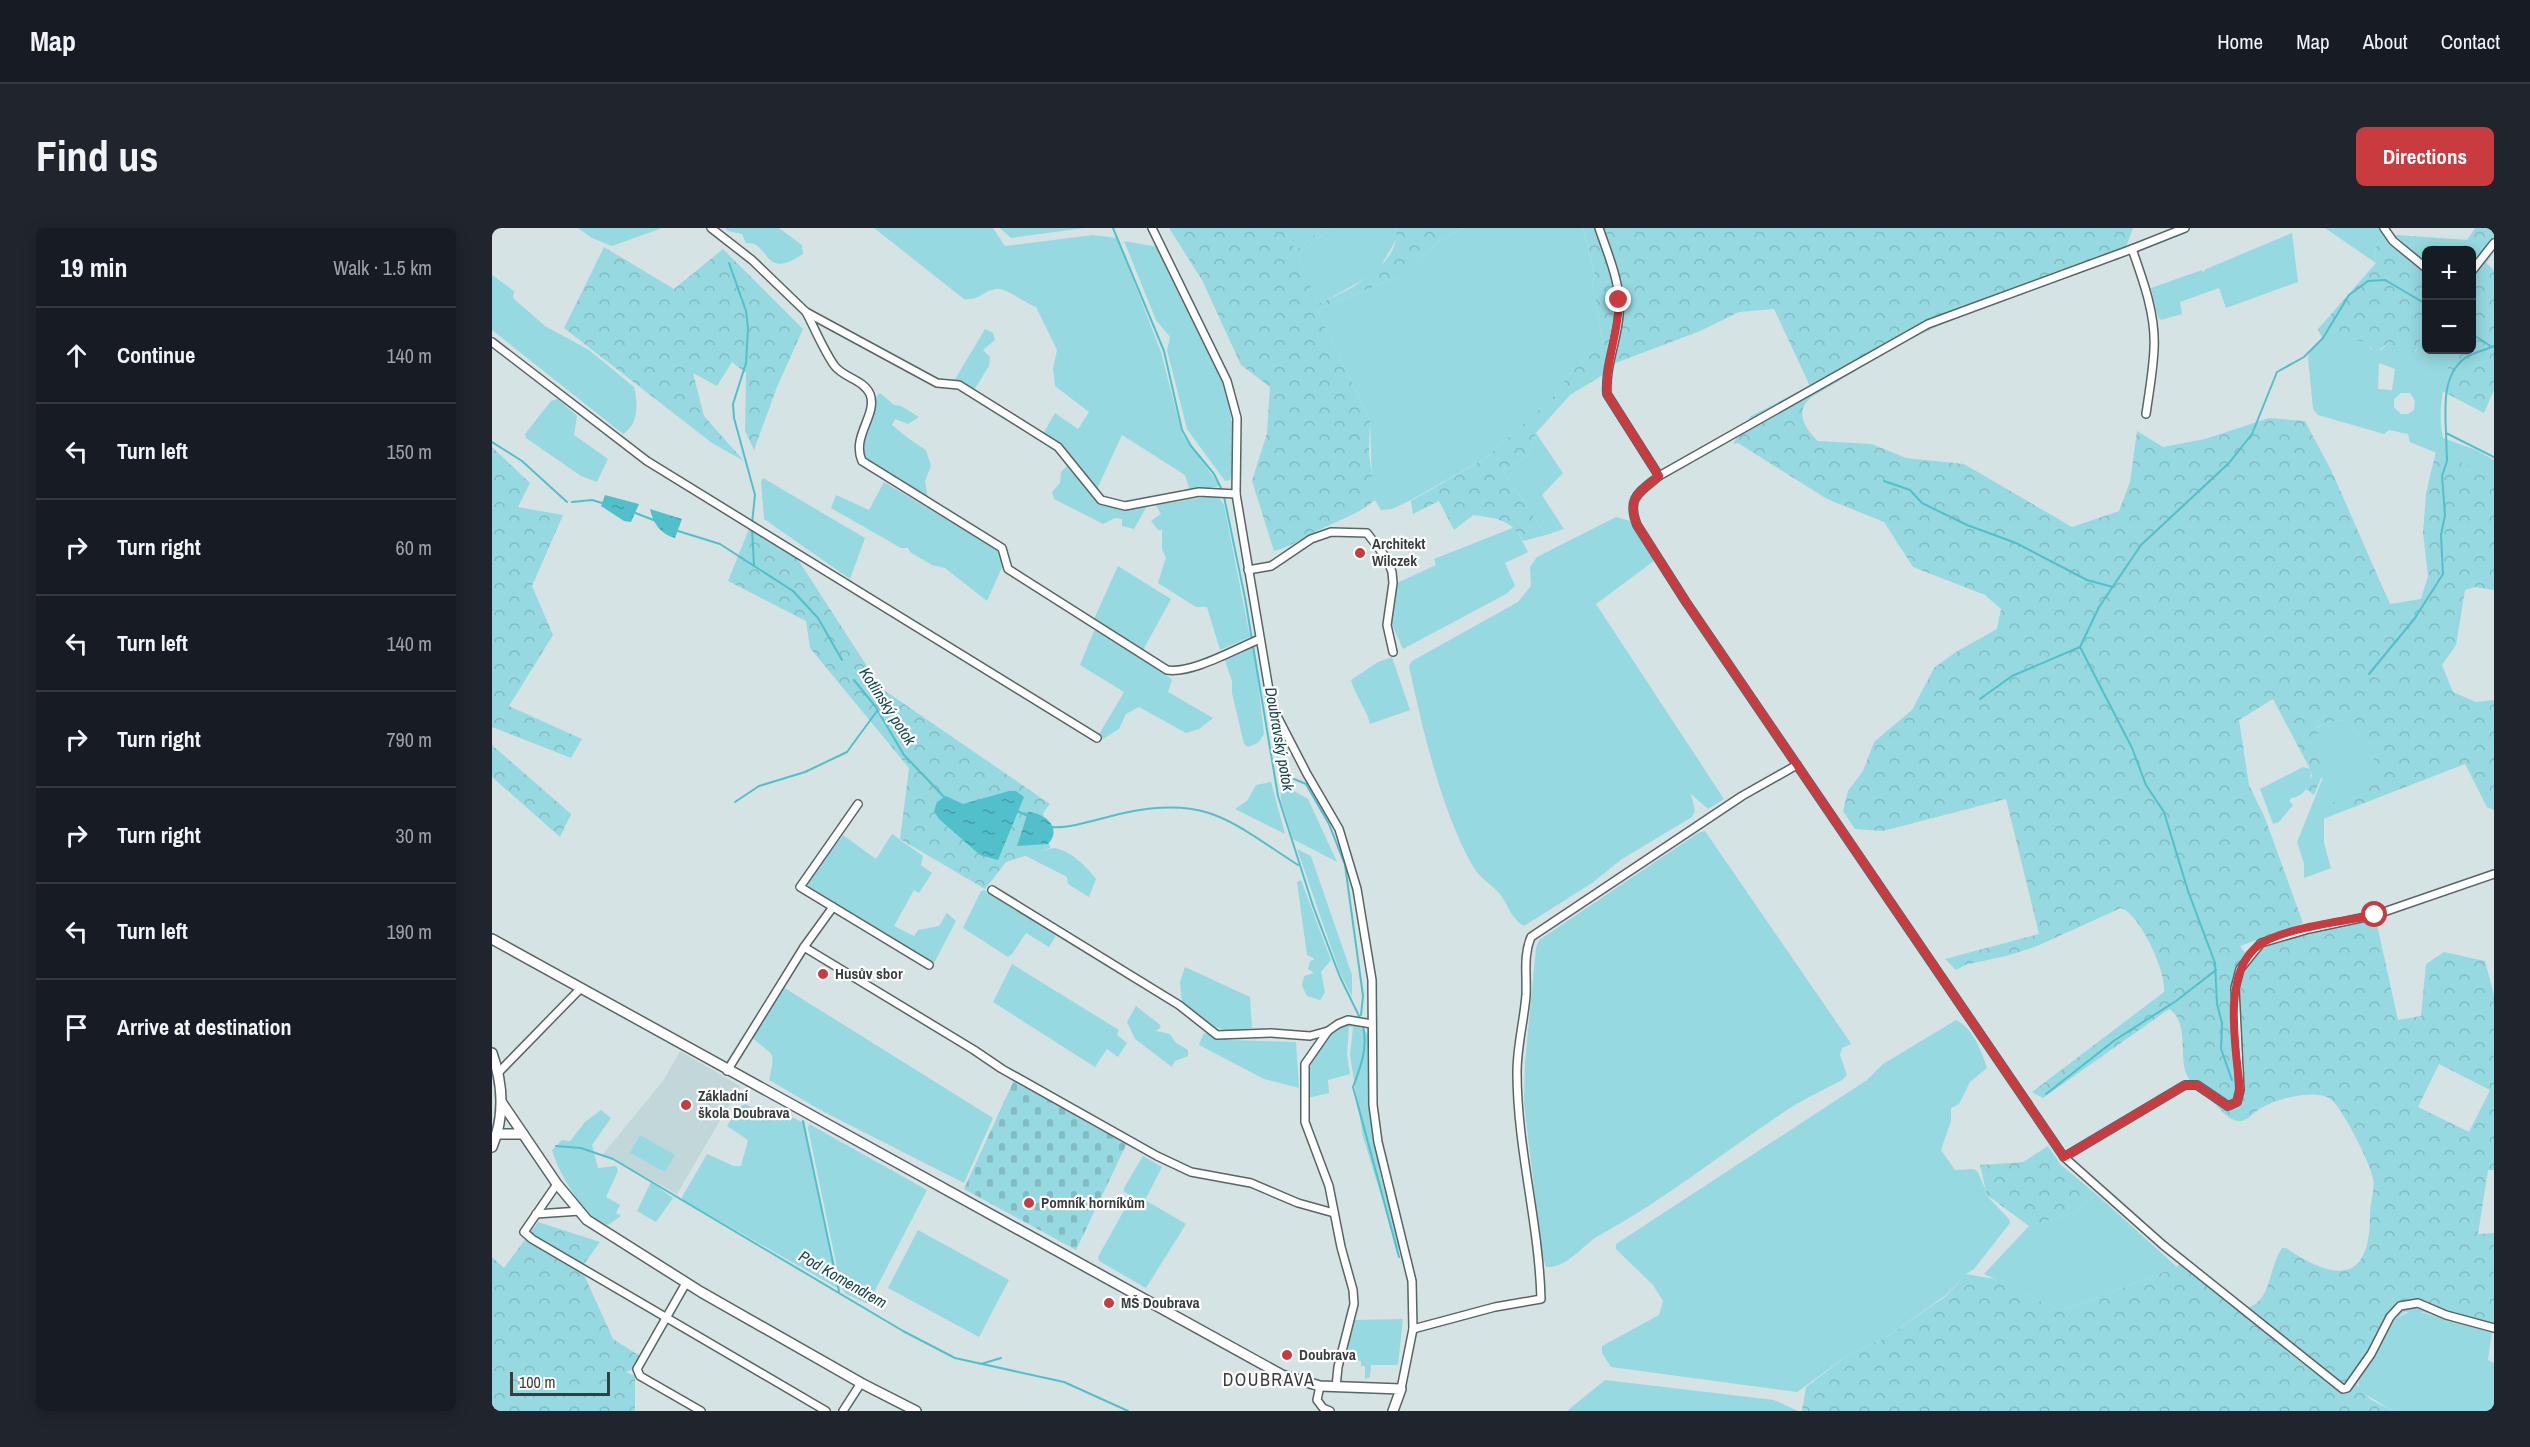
<!DOCTYPE html>
<meta charset="utf-8">
<style>
:root{--surface:#171b24;--page:#20242c;--text:#f1f3f6;--muted:#9ea1a6;--line:#363941;--accent:#ca3b40}
body{margin:0;font-family:"Archivo Narrow",sans-serif;background:var(--page);color:var(--text)}
.controls{position:absolute;right:18px;top:18px;display:grid;overflow:hidden;border-radius:9px;box-shadow:0 3px 15px #0003}
.controls button{width:54px;height:54px;display:grid;place-items:center;padding:0;border:0;border-bottom:2px solid var(--line);background:var(--surface);color:var(--text);font:30px sans-serif}
.scale{position:absolute;left:18px;bottom:15px;width:100px;box-sizing:border-box;padding-left:6px;border:3px solid #383d3d;border-top:0;font-size:16px;line-height:21px;white-space:nowrap;color:#383d3d;-webkit-text-stroke:4px #fff;paint-order:stroke}
.stop{position:absolute;width:18px;height:18px;margin:-14px;border:4px solid #ca3b40;border-radius:50%;background:#fff}
.stop.end{background:#ca3b40;border-color:#fff;box-shadow:0 2px 6px #0008}
.list{margin:0;padding:0;list-style:none}
h2{display:flex;justify-content:space-between;align-items:center;height:78px;margin:0;padding:0 24px;font-size:26px}
h2 small{font-size:20px;font-weight:400;color:var(--muted)}
.list li{display:grid;grid-template-columns:39px 1fr auto;gap:18px;align-items:center;box-sizing:border-box;height:96px;padding:0 24px;border-top:2px solid var(--line)}
.list b{display:block;font-size:22px;white-space:nowrap}
.list em{font-size:20px;font-style:normal;color:var(--muted)}
.icon{flex:none;width:33px;height:33px;fill:none;stroke:currentColor;stroke-width:2;stroke-linecap:round;stroke-linejoin:round}
.map{position:relative;flex:none;width:2002px;height:1183px;overflow:hidden;border-radius:9px}
header{display:flex;align-items:center;gap:36px;box-sizing:border-box;height:84px;padding:0 30px;background:var(--surface);border-bottom:2px solid var(--line)}
header strong{font-size:28px}
nav{display:flex;gap:33px;margin-inline-start:auto;font-size:21px}
.intro{display:flex;align-items:center;justify-content:space-between;box-sizing:border-box;height:144px;padding:0 36px}
h1{margin:0;font-size:42px}
.button{padding:15px 27px;border-radius:9px;background:var(--accent);color:#fff;font-size:21px;font-weight:700}
main{display:flex;gap:36px;padding:0 36px}
aside{flex:1;background:var(--surface);border-radius:9px;box-shadow:0 3px 15px #0003}
.map>svg:first-child{display:block}
.built{fill:#c1d7d9}
.green{fill:#96d9e0;fill-rule:evenodd}
.forest{fill:url(#forest-crowns);fill-rule:evenodd}
.cemetery{fill:url(#cemetery-stones)}
.water{fill:url(#water-ripples)}
.lines{fill:none;stroke-linecap:round;stroke-linejoin:round}
.stream{stroke:#52c0ca;stroke-width:2}
.minor-casing{stroke:#596465;stroke-width:10}
.tertiary-casing{stroke:#596465;stroke-width:12}
.minor{stroke:#fff;stroke-width:7}
.tertiary{stroke:#fff;stroke-width:9}
.route{stroke:#ca3b40;stroke-width:8}
.poi-dot{fill:#ca3b40;stroke:#fff;stroke-width:2}
.labels{text-anchor:middle;stroke-width:4.5;stroke-linejoin:round;paint-order:stroke}
.poi-label{font-size:15px;font-weight:bold;fill:#383d3d;stroke:#fff;text-anchor:start}
.water-label{font-size:16px;font-style:italic;fill:#16474b;stroke:#fff}
.quarter-label{font-size:18px;letter-spacing:1.5px;fill:#383d3d;stroke:#fff}
</style>
<header>
<strong>Map</strong>
<nav><a>Home</a><a>Map</a><a>About</a><a>Contact</a></nav>
</header>
<div class="intro"><h1>Find us</h1><a class="button">Directions</a></div>
<main>
<aside>
<h2>19 min<small>Walk · 1.5 km</small></h2>
<ul class="list">
<li><svg class="icon" aria-label="ahead" viewBox="0 0 24 24"><path d="M12 20V5M6 11l6-6 6 6"/></svg><div><b>Continue</b></div><em>140 m</em></li>
<li><svg class="icon" aria-label="left" viewBox="0 0 24 24"><path d="M17 20v-9H6M10 6l-5 5 5 5"/></svg><div><b>Turn left</b></div><em>150 m</em></li>
<li><svg class="icon" aria-label="right" viewBox="0 0 24 24"><path d="M7 20v-9h11M14 6l5 5-5 5"/></svg><div><b>Turn right</b></div><em>60 m</em></li>
<li><svg class="icon" aria-label="left" viewBox="0 0 24 24"><path d="M17 20v-9H6M10 6l-5 5 5 5"/></svg><div><b>Turn left</b></div><em>140 m</em></li>
<li><svg class="icon" aria-label="right" viewBox="0 0 24 24"><path d="M7 20v-9h11M14 6l5 5-5 5"/></svg><div><b>Turn right</b></div><em>790 m</em></li>
<li><svg class="icon" aria-label="right" viewBox="0 0 24 24"><path d="M7 20v-9h11M14 6l5 5-5 5"/></svg><div><b>Turn right</b></div><em>30 m</em></li>
<li><svg class="icon" aria-label="left" viewBox="0 0 24 24"><path d="M17 20v-9H6M10 6l-5 5 5 5"/></svg><div><b>Turn left</b></div><em>190 m</em></li>
<li><svg class="icon" aria-label="arrive" viewBox="0 0 24 24"><path d="M6 21V4h12l-3 4 3 4H6"/></svg><div><b>Arrive at destination</b></div></li>
</ul>
</aside>
<div class="map">
<svg width="2002" height="1183" viewBox="0 0 2002 1183">
<defs>
<pattern id="forest-crowns" width="20" height="18" patternUnits="userSpaceOnUse" patternTransform="scale(1.5)"><rect width="20" height="18" fill="#96d9e0"/><path d="M2 6a3 3 0 1 1 6 0M12 15a3 3 0 1 1 6 0" fill="none" stroke="#82bbc1"/></pattern>
<pattern id="cemetery-stones" width="16" height="16" patternUnits="userSpaceOnUse" patternTransform="scale(1.5)"><rect width="16" height="16" fill="#96d9e0"/><path d="M2 7V4a2 2 0 0 1 4 0v3zM10 15v-3a2 2 0 0 1 4 0v3z" fill="#82bbc1"/></pattern>
<pattern id="water-ripples" width="26" height="14" patternUnits="userSpaceOnUse" patternTransform="scale(1.5)"><rect width="26" height="14" fill="#52c0ca"/><path d="M2 4q2-2 4 0t4 0M15 11q2-2 4 0t4 0" fill="none" stroke="#459da5"/></pattern>
</defs>
<rect width="100%" height="100%" fill="#d6e3e4"/>
<path class="built" d="M188,823L248,858L185,966L111,926L171,853Z"/>
<g class="green">
<path d="M86,0H170L120,18L100,10Z"/>
<path d="M233,0H287L310,17L311,26C270,54 279,13 254,15L250,6L236,3Z"/>
<path d="M382,0H501L513,18L601,7L625,10L669,124L690,206L728,258L698,263L693,247L630,207L605,261L574,221L551,206L563,185L586,201L597,184L563,158L561,141L565,122L544,79C534,75 512,59 504,61C491,63 487,73 472,71Z"/>
<path d="M508,0H592L519,10Z"/>
<path d="M791,0H831L804,22Z"/>
<path d="M840,0H904L906,9L885,44L826,77L808,35L806,26Z"/>
<path d="M972,0H1091L1103,48L1100,54L1111,116L1074,149L1067,163L994,230L917,273L900,281L889,282L883,272L880,257L878,192L825,82L908,48L947,13Z"/>
<path d="M1833,0H1889L1891,6L1882,23L1884,35Z"/>
<path d="M1800,5L1806,54L1734,80L1727,60L1688,74L1690,86L1669,92L1666,89L1659,60L1710,42L1711,44L1714,41Z"/>
<path d="M632,13L667,19C699,83 758,179 738,252L733,253L695,201L675,122L678,109L664,92Z"/>
<path d="M0,47L22,63L21,70L53,98L97,122L142,159C146,174 147,197 131,206L0,102Z"/>
<path d="M1840,99L1859,111L1873,114L1879,121L1889,122L1897,115L1914,114L1924,124L1927,110L1934,105V122H1980V112L1983,121L1959,128C1952,157 1945,181 1951,210L1984,222L2002,232V249L1918,214L1916,206L1897,202L1892,206L1826,187L1821,181L1816,130L1818,123ZM1887,135L1903,141L1900,162L1886,161ZM1909,165H1918L1923,173L1922,182L1916,186H1909L1902,179V171Z"/>
<path d="M493,101L501,105L503,112L491,122L498,129L497,138L482,162L462,153Z"/>
<path d="M388,165L402,177L409,178L427,189L416,196L403,191L400,197C413,208 420,213 434,222L439,238L433,253L436,271L370,228C370,215 379,171 388,165Z"/>
<path d="M66,171L85,188L82,207L116,231L105,254L89,248L34,210L33,206L59,173Z"/>
<path d="M1044,205L1071,245L1050,267L1072,301L1054,307L1011,243L1037,227Z"/>
<path d="M575,238C602,269 607,288 655,278L642,301L630,298V291L623,290L611,296L562,271L560,264L568,255L569,244Z"/>
<path d="M271,250L373,310L358,351L272,291L269,254Z"/>
<path d="M392,254L509,324L512,335L495,373L453,340L440,337L418,324L416,320H409L339,280L344,267L377,282Z"/>
<path d="M725,267L732,277L758,409L728,422L715,379H704L666,355L674,329L670,322V302H666L659,293L669,286L664,277Z"/>
<path d="M1124,289L1138,293L1162,333L1104,376L1232,571L1216,581L1199,566L1203,583L1200,589L1130,631L1100,655L1032,698C1020,691 1017,680 1010,669C1003,658 989,652 982,640C950,586 930,499 917,438L920,433L1026,374L1039,358L1038,339L1045,329Z"/>
<path d="M1023,299L1036,324L1013,335L1023,358L1014,366L911,421L898,392L905,355L944,337L942,331Z"/>
<path d="M626,338L679,371L650,424L602,391Z"/>
<path d="M602,403H606L677,449L680,452L676,464L721,490L707,501L694,505L647,479L634,486L627,501L611,511L606,508L632,464L588,437Z"/>
<path d="M759,416L762,419L772,506L766,515L756,519L752,516L740,465V453L731,427Z"/>
<path d="M900,429L918,482L878,496C874,479 863,468 859,452L886,434Z"/>
<path d="M1851,492C1867,504 1897,533 1880,555C1870,569 1846,577 1832,585V615L1839,640L1812,650V636L1805,614L1830,552L1825,500L1832,495Z"/>
<path d="M1811,539L1818,541C1821,554 1813,569 1799,570L1797,573L1801,577L1787,594L1781,596L1768,561Z"/>
<path d="M779,554L793,606L743,581L755,573L764,557Z"/>
<path d="M788,554H799L802,563L816,571L845,634L801,611L789,573Z"/>
<path d="M1213,603L1358,814L1359,816L1350,820L1348,827L1355,847L1350,852C1333,861 1314,870 1298,880C1234,922 1175,970 1108,1007C1091,1016 1075,1041 1054,1039L1050,1027L1032,875L1033,835L1044,720L1047,712L1206,605Z"/>
<path d="M400,606L431,628L429,637L440,645L427,665L422,662L402,698L422,708L426,702L447,698L455,685L464,693L441,737L318,662L315,655L351,607L384,631Z"/>
<path d="M561,620C576,620 596,640 604,651L597,669L576,656L575,649L532,627Z"/>
<path d="M805,621L819,628L860,747V768L848,745Z"/>
<path d="M809,652L839,732L829,744L833,764L828,772L815,768L810,758L812,748L822,745L816,741L818,733L823,731L815,727L805,654Z"/>
<path d="M492,662L564,708L557,719L534,705L520,726L516,729L471,700L489,663Z"/>
<path d="M520,736L627,802L625,807L635,815L626,829L615,821L603,839L501,774Z"/>
<path d="M693,739L758,769L760,800L738,804L717,797L690,776L688,754Z"/>
<path d="M291,759L501,890L472,955L332,884L277,852C285,818 279,829 260,809Z"/>
<path d="M644,778L667,796L669,799L664,803L678,806L683,814L696,822V828L683,833L680,839L643,811L635,794Z"/>
<path d="M1464,792C1481,800 1490,824 1495,840L1478,854L1467,876L1459,880V893L1449,922L1463,942L1482,941L1486,944L1497,970L1517,991L1518,995L1482,1041L1474,1046L1454,1067L1393,1110L1355,1128L1305,1164L1119,1139L1110,1125V1118L1167,1087L1171,1073L1161,1057L1124,1021V1016L1375,852L1391,836Z"/>
<path d="M853,795L866,797L877,807L878,883L888,946L908,1019L906,1022L871,909L858,827L861,799H857L855,827L858,846L836,852L837,865L816,870C815,836 822,812 853,795Z"/>
<path d="M712,805L737,812L804,814L807,860L772,851L707,817Z"/>
<path d="M253,876L270,884L280,879L312,895L347,1061L191,972L190,969L215,926L242,938H249L256,912L235,898L247,879Z"/>
<path d="M109,882L119,890L100,917L106,940L124,938L126,943L114,969L128,977L124,985L129,988L116,997C92,992 66,943 60,922L70,912L78,913L93,894Z"/>
<path d="M317,896L435,962L376,1076L354,1066L349,1059L316,900Z"/>
<path d="M148,907L183,927L173,944L138,925Z"/>
<path d="M651,928L670,939L653,972L694,996L654,1060L607,1033L606,1029L640,968L632,964V960Z"/>
<path d="M159,954L181,970L164,994L145,983Z"/>
<path d="M1604,966L1685,1039L1569,1083L1492,1046L1537,998L1582,985Z"/>
<path d="M426,1002L517,1052L487,1109L396,1060Z"/>
<path d="M1921,1082L2000,1104L1996,1132L2002,1135V1183H1901L1868,1163L1866,1153L1903,1091Z"/>
<path d="M911,1091L906,1137H879L878,1149L873,1151V1138H869V1133L850,1131L861,1092Z"/>
<path d="M1113,1152L1282,1172L1306,1183H1075Z"/>
</g>
<g class="forest">
<path d="M677,0H791L804,22L831,0H840L806,26L808,35L826,76C853,65 911,36 904,0H972L947,13L908,48L825,82L878,192L877,225L883,272C863,288 851,290 829,301C813,308 799,319 782,323L760,253L775,205L778,159L749,137L710,52Z"/>
<path d="M1091,0H1641L1630,30L1457,93L1408,116L1320,169C1302,182 1312,200 1326,213L1380,216L1414,230L1472,236L1580,299L1627,283L1638,254L1645,203L1671,219L1713,211L1777,190L1813,193L1840,244L1898,376L1929,371L1936,348L1931,305L1934,265L1944,223L2002,249V362L1983,359L1973,362L1964,417L1950,437L1961,464L1984,474L2002,472V582L1995,579L1973,536L1831,591C1834,565 1871,571 1882,550C1888,525 1869,506 1851,492L1832,495L1825,499L1830,548L1822,567L1814,561L1820,548L1818,541L1781,471L1747,492L1757,557L1773,590L1811,695L1748,718L1756,729C1789,702 1842,699 1884,692L1906,792L1929,788L1934,736L1952,724L1993,733L2002,767V942H1996L1986,1006L2002,1005V1105L1931,1084H1913L1903,1091L1865,1157L1878,1171L1901,1183H1310L1314,1159L1355,1128L1393,1110L1454,1068L1474,1046L1503,1051L1569,1083L1685,1039L1692,1029L1755,1080C1780,1073 1776,1040 1790,1020H1794C1841,1052 1878,1058 1878,987C1878,975 1883,962 1881,951C1878,934 1853,887 1842,874C1829,858 1784,871 1769,880C1761,884 1756,894 1746,893C1735,891 1728,881 1721,874C1711,862 1700,860 1694,845C1687,827 1697,793 1677,781L1551,870L1540,864L1672,764C1675,745 1648,686 1629,680L1545,718L1518,727L1473,737L1464,742L1453,731L1547,706L1514,571L1391,603L1363,601L1351,583L1356,563L1371,543L1382,514L1420,482L1442,440L1464,424L1505,401L1509,381L1493,367L1421,339L1392,294L1335,271L1246,215L1241,216L1259,188L1318,158L1282,81L1247,84L1208,103L1121,136L1119,142L1078,167L1044,205L1037,227L1011,243L1054,307L1031,313C1019,291 1004,290 981,287L962,302L947,273L921,286L919,273L994,230L1067,163L1074,149L1111,116L1100,54L1103,48ZM1947,836L1998,862L1977,904L1926,879Z"/>
<path d="M1983,0H2002V24L1994,35L2002,42V162L1992,185L1950,163L1959,128L1983,121L1980,112V22H1934V105C1925,111 1927,121 1919,129L1915,125L1914,115L1905,119L1897,115L1884,124L1872,114L1859,111L1840,99L1831,112L1826,101L1884,35L1882,23L1891,6L1975,12Z"/>
<path d="M112,19L182,61L231,21L311,101L285,159L262,222L253,203L254,145L240,134L225,158L201,145L212,188L252,233L220,215L72,100Z"/>
<path d="M0,219L38,255L26,279L71,287L40,358L61,407L17,478L90,511L79,530L0,499Z"/>
<path d="M259,296L303,327L389,460L558,576L551,585L558,620L514,634L493,661L408,611L417,540L318,420L314,393L236,353Z"/>
<path d="M0,517L79,586L68,609L0,549Z"/>
<path d="M1556,918L1569,937L1604,966L1582,985L1537,998L1495,967L1488,937L1531,934Z"/>
<path d="M46,994L108,1014L89,1040L121,1111L148,1128L142,1141L134,1144L143,1148V1183H0V1029L12,1040Z"/>
</g>
<path class="cemetery" d="M522,852L635,915L584,1022L472,961Z"/>
<g class="water">
<path d="M113,267L147,276L139,294L132,293L109,278Z"/>
<path d="M158,281L190,291L183,310C168,306 161,295 158,281Z"/>
<path d="M517,563H524L532,569L506,632L488,627L447,591L442,583L445,574L454,568L471,576Z"/>
<path d="M536,584C553,585 571,600 556,616L525,618Z"/>
</g>
<g class="lines">
<g class="stream">
<path d="M621,0L672,123L690,202L699,218L722,246L731,264L753,370L786,568L821,678L848,749L869,792"/>
<path d="M237,35L254,83L256,101L254,135L241,176L242,190L263,267L260,295"/>
<path d="M1980,106L2000,119L2002,118"/>
<path d="M2000,119C1992,122 1980,125 1973,130C1950,147 1953,180 1954,205L2002,229"/>
<path d="M0,214L30,233L75,274"/>
<path d="M1392,253L1418,262L1430,275L1475,297L1524,315L1595,352L1621,359"/>
<path d="M80,274L100,272L110,275"/>
<path d="M141,284L164,293"/>
<path d="M260,300L262,337"/>
<path d="M186,303L228,316L301,363L326,390L350,432"/>
<path d="M1877,446L1923,390L1951,346L1949,307L1953,287L1950,248L1955,233L1954,205"/>
<path d="M362,452L383,478L412,527L453,570"/>
<path d="M1488,471L1520,448L1588,419"/>
<path d="M802,551L814,556L837,596L853,637L871,768L869,787"/>
<path d="M243,574L267,558L313,544L355,524L385,483"/>
<path d="M525,583L536,588"/>
<path d="M560,599C579,601 612,589 632,585C716,567 739,594 806,637"/>
<path d="M871,798C876,820 869,838 861,859L907,1029"/>
<path d="M1740,852L1729,821L1730,795L1725,776L1723,735L1696,663L1672,584L1654,557L1640,520L1588,419L1607,379L1649,317L1737,235L1760,206L1785,144L1812,129L1831,110L1857,67L1876,53L1893,52L1934,76"/>
<path d="M1554,866L1623,812L1684,773L1724,742"/>
<path d="M311,893L347,1063"/>
<path d="M64,918L89,920L121,931L411,1103L463,1130L572,1154L636,1183"/>
<path d="M489,1136L509,1130"/>
</g>
<defs>
<g id="minor">
<path d="M219,0L260,32L314,84L445,155L467,157L566,219L609,272L633,278L707,264L744,266"/>
<path d="M660,0L735,153L745,190L744,266L778,468L784,486L815,546L847,601L865,661L880,752L881,877L886,914L920,1053L921,1101L909,1161"/>
<path d="M1107,0C1116,27 1130,57 1127,87C1125,113 1113,139 1115,166L1167,248C1148,264 1134,269 1145,297L1194,374L1572,929L1671,1017L1851,1161L1855,1160L1879,1126L1898,1089L1908,1078L1926,1075L1954,1087L2002,1100"/>
<path d="M1892,0L1901,13L1934,40"/>
<path d="M1640,21L1693,0"/>
<path d="M1980,43L2002,15"/>
<path d="M314,84C323,101 331,121 342,137C351,150 371,151 378,166C386,187 359,208 370,233L510,320L516,341L675,442C700,446 743,421 768,411"/>
<path d="M0,114L155,233L605,510"/>
<path d="M1167,248L1436,96L1640,21C1651,52 1664,87 1662,121C1661,143 1657,165 1654,186"/>
<path d="M756,342L779,338L819,311L839,304L875,305L895,331L900,344L901,355L895,397L901,424"/>
<path d="M366,576L308,659L437,737"/>
<path d="M500,662L687,777L725,807L779,805L818,808L836,803"/>
<path d="M312,719L482,822L510,841L665,928L699,944L759,955L806,975L842,985"/>
<path d="M235,843L312,719L341,679"/>
<path d="M7,844L89,760"/>
<path d="M1572,929L1693,857H1705L1736,878L1745,874L1748,862L1743,760L1748,741L1769,715L1817,701L1883,687L2002,646"/>
<path d="M65,956L32,1004L40,1011L334,1183"/>
<path d="M44,986L88,983"/>
<path d="M194,1055L145,1141L148,1148L209,1183"/>
<path d="M921,1101L1003,1079L1049,1071C1047,995 1025,920 1025,844C1025,818 1032,793 1034,767C1035,746 1031,728 1039,709L1250,568L1305,537"/>
<path d="M828,1158L825,1172L831,1180L838,1183"/>
<path d="M844,1159L846,1139L862,1076L861,1062L849,1019L837,958L813,894V836L836,803L846,796L856,792L880,796"/>
<path d="M351,1183L369,1155"/>
</g>
<g id="tertiary">
<path d="M0,711L790,1147L828,1158L909,1161L901,1183"/>
<path d="M0,825C11,856 13,888 0,919"/>
<path d="M10,875L65,956L95,992L209,1064L369,1155L424,1183"/>
<path d="M5,906H31"/>
</g>
</defs>
<use href="#minor" class="minor-casing"/>
<use href="#tertiary" class="tertiary-casing"/>
<use href="#minor" class="minor"/>
<use href="#tertiary" class="tertiary"/>
</g>
<g class="lines">
<path class="route" d="M1127,72C1127,104 1113,134 1115,166L1167,248C1148,264 1134,269 1145,297L1194,374L1572,929L1693,857H1705L1736,878L1745,874L1748,862C1744,821 1729,744 1767,717C1790,700 1854,693 1883,687"/>
</g>
<g class="poi-dot">
<circle cx="868" cy="325" r="6"/>
<circle cx="331" cy="746" r="6"/>
<circle cx="194" cy="877" r="6"/>
<circle cx="537" cy="975" r="6"/>
<circle cx="617" cy="1075" r="6"/>
<circle cx="795" cy="1127" r="6"/>
</g>
<g class="labels">
<g class="poi-label">
<text x="880" y="321">Architekt<tspan x="880" dy="17">Wilczek</tspan></text>
<text x="343" y="751">Husův sbor</text>
<text x="206" y="873">Základní<tspan x="206" dy="17">škola Doubrava</tspan></text>
<text x="549" y="980">Pomník horníkům</text>
<text x="629" y="1080">MŠ Doubrava</text>
<text x="807" y="1132">Doubrava</text>
</g>
<g class="water-label">
<text transform="translate(396 478) rotate(57)" y="6">Kotlinský potok</text>
<text transform="translate(788 511) rotate(80)" y="6">Doubravský potok</text>
<text transform="translate(351 1051) rotate(30)" y="6">Pod Komendrem</text>
</g>
<g class="quarter-label">
<text x="777" y="1158">DOUBRAVA</text>
</g>
</g>
</svg>
<div class="controls">
<button>+</button>
<button>−</button>
</div>
<div class="scale">100 m</div>
<div class="stop" style="left:1883px;top:687px"></div>
<div class="stop end" style="left:1127px;top:72px"></div>
</div>
</main>
